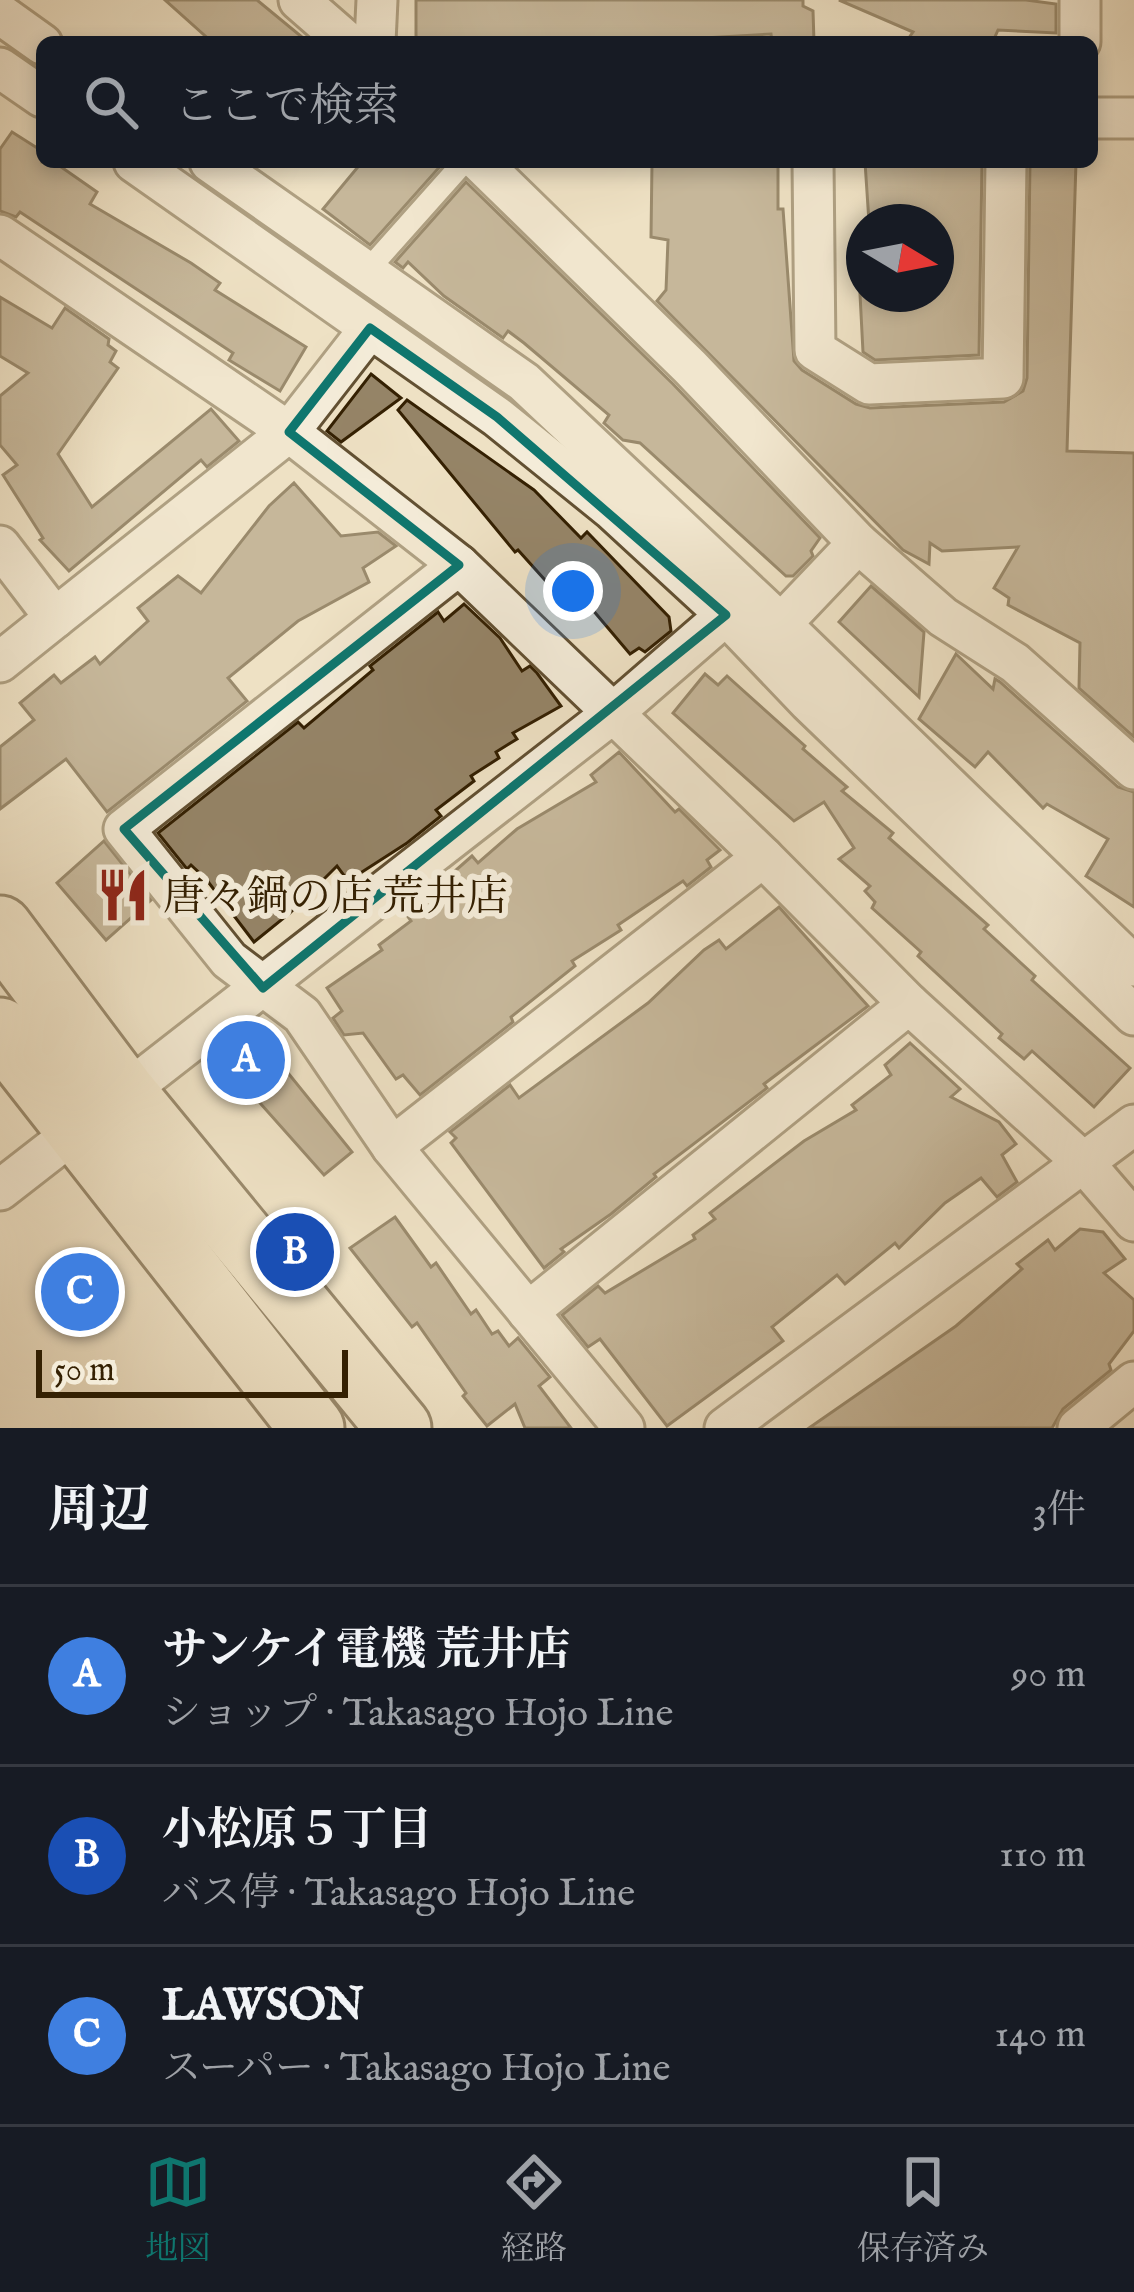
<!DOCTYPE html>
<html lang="ja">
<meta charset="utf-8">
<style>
:root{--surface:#171b24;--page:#242831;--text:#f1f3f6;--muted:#9ea1a6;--line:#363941;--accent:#0f766e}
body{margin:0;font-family:"IM FELL English","Noto Serif JP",serif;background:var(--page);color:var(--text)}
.compass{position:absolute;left:846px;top:204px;width:108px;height:108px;border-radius:50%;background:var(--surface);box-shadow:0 6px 18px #0003;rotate:100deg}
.scale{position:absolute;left:36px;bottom:30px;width:312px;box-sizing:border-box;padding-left:12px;border:6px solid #342002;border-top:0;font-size:33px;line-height:42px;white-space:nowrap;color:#342002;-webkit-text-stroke:9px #f4ecd9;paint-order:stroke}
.you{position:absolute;left:573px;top:591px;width:42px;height:42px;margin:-30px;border:9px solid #fff;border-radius:50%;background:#1a73e8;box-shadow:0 0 0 18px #1a73e833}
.badge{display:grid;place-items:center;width:78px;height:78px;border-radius:50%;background:var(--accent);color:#fff;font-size:39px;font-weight:700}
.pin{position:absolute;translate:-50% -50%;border:6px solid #fff;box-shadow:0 3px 12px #0006}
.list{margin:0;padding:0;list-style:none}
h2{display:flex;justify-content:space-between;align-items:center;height:156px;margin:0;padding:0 48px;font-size:51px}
h2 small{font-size:39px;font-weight:400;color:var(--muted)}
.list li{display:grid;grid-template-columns:78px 1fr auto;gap:36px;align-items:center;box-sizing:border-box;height:180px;padding:0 48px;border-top:3px solid var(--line)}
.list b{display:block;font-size:45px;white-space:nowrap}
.list p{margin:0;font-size:39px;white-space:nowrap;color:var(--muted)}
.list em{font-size:39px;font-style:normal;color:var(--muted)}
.icon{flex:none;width:66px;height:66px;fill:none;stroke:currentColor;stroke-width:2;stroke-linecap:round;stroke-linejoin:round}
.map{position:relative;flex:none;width:1134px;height:1428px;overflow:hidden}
.search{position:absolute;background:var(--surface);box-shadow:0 6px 18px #0003;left:36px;right:36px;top:36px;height:132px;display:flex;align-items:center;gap:30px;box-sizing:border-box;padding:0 42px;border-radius:18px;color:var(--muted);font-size:45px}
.sheet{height:696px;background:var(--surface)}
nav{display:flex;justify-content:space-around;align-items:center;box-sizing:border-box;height:168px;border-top:3px solid var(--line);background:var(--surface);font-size:33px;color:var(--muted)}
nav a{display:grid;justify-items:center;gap:6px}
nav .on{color:var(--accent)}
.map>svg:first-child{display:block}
.building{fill:#958467;stroke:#342002;stroke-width:3}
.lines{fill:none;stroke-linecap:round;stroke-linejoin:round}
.lane-casing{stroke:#625032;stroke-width:27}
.street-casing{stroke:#625032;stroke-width:45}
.primary-casing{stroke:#342002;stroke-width:69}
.lane{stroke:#f4ecd9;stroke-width:21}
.street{stroke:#f4ecd9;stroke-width:39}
.primary{stroke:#eee1c4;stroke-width:63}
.marked{fill:none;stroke:#0f766e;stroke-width:9;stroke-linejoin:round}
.labels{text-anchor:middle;stroke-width:12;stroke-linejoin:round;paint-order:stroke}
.poi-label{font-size:42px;fill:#342002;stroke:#f4ecd9;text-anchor:start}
</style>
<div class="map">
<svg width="1134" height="1428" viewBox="0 0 1134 1428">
<rect width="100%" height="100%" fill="#eee1c4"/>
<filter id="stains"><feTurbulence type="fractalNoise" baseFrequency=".00167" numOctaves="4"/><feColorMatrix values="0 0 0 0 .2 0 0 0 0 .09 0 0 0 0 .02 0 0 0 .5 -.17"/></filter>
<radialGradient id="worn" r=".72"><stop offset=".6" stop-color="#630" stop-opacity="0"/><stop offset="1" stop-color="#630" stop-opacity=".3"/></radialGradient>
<g class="building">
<path d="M165,0H257L308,42H212Z"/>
<path d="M416,0H803V6L813,11L814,42H772L771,34L634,42H416Z"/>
<path d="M839,0H1026L1056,4V33L998,30L994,39L906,42L913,32Z"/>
<path d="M12,132L42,151V162H54L97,192L90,204L191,263L220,283L215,290L306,347L280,391L229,360L233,353L20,212L16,217L0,211V149Z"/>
<path d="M362,162H444L370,245L323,209Z"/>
<path d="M652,162H778V209H783L794,361L802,370L856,404L870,408L1004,402L1023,391L1027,378L1030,162H1076L1067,451L1134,453V737L1079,688L1080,643L1008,605L1009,598L994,588L1018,547L942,551L930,543L929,564L903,550L657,301L666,290L668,240L651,237Z"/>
<path d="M865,162H982L979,355L875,360L863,352L860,294H936V222H869Z"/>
<path d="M466,182L673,384L820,538L811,551L813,556L793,576H786L640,443L623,440L604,423L609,415L524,343L508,331L503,338L444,296L408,262L403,268L395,262Z"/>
<path d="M0,297L52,328L65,308L109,339L108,345L116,351L110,362L118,368L58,454L92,507L211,409L239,441L207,467L201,460L69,571L40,540L43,538L3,475L17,465L0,445V396L28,373L0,356Z"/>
<path d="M371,374L401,398L341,442L327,431Z"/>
<path d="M407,400L534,490L581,538L587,532L669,617L671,631L645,652L639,648L630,654L575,589L563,600L518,550L515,552L398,410Z"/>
<path d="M294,483L341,536L378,532L396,546L363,568L369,582L298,621L228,678L247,701L107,812L66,759L0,809V747L34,720L20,703L54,675L61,683L95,657L100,664L148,621L138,608L178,576L201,593L269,506Z"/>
<path d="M871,586L924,632L919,697L839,622Z"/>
<path d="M464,604L500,638L522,671L530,666L537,673L561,706L513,733L517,739L496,752L499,758L471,776L474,781L436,810L441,816L407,843L348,881L337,866L290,913L254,942L206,879L191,865L187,869L158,833L298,722L304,728L373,670L370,666L438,612L444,621Z"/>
<path d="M956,654L993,689L995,679L1000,682L1118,787L1134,792V907L1086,876L1108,839L1047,804L1043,808L988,752L975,767L919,719Z"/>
<path d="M705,674L718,685L727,676L805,746L803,749L847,787L842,791L893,833L889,838L988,925L984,929L1035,976L1032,980L1130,1068L1094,1107L1032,1051L1024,1059L999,1038L1002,1034L918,956L921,952L872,908L875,902L865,891L870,886L839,859L854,848L824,802L794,821L673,713Z"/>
<path d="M619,752L675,812L679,809L720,850L707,860L711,867L687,886L683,881L618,925L621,930L572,961L575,966L511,1017L513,1022L420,1095L403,1075L396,1079L363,1033L344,1035L333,1018L342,1011L327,988L382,950L379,945L411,921L406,914L472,856L478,863L517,829L596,782L591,775Z"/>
<path d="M104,841L151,900L106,940L57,883Z"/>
<path d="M779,907L868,1006L764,1084L767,1088L654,1174L656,1177L611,1214L561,1249L564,1252L544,1268L451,1143L456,1138L450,1132L510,1085L519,1098L648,1003L704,950L719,940L726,949Z"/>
<path d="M250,1026L352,1152L324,1175L243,1084L238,1089L217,1069L219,1050Z"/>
<path d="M910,1043L960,1089L951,1097L999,1122L1016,1144L1002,1155L1017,1182L997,1197L981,1178L945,1203L899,1248L895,1243L845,1284L837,1275L772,1327L783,1341L667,1426L600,1339L588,1347L562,1315L598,1286L605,1293L695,1239L693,1235L715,1219L710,1213L804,1141L856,1110L852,1105L891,1075L885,1065Z"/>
<path d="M395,1217L431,1267L436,1263L471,1314L476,1310L492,1334L498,1331L509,1346L518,1338L550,1377L539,1386L571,1428H525L515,1404L487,1426L463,1396L466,1393L417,1323L412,1327L350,1248Z"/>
<path d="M1080,1229L1103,1232L1125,1259L1104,1273L1134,1300V1331L1109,1364L1111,1370L1063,1409L1052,1428H809L956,1326L1022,1269L1017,1264L1048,1240L1055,1250Z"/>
</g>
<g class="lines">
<defs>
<path id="lane" d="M366,272L464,162"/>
<g id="street">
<path d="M299,0L347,42"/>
<path d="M1080,0V42"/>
<path d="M0,14L42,44"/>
<path d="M375,42L377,0"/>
<path d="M0,68L42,97"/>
<path d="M1092,118H1134"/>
<path d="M134,162L497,417L611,509L726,615L809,702L1134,1015"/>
<path d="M210,162L524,382L781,624L1134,966"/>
<path d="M480,162L690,367L858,543L943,617L1015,663L1134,769"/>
<path d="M813,162L815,350L869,384L1003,378L1006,162"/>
<path d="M0,235L289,432L55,618L0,546"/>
<path d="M370,328L289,432L459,565"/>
<path d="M781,624L858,543"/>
<path d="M0,662L55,618"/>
<path d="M392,1147L763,857L909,1004"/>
<path d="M0,1190L613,713L763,857"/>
<path d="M528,1312L909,1004L1084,1163L1134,1221"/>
<path d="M624,1428L392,1147L302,1015L229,960L124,829L459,565L613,713L726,615"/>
<path d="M725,1428L1134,1125"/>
<path d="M1078,1428L1134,1382"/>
</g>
<g id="primary">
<path d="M0,928L123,1092L399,1428"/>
<path d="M0,1030L312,1428"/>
</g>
</defs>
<use href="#lane" class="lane-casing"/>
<use href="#street" class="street-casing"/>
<use href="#primary" class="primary-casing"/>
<use href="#lane" class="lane"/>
<use href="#street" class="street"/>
<use href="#primary" class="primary"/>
</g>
<path d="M0 0H1134V1428H0ZM370,328L497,417L726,615L263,988L124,829L459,565L289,432Z" fill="#eee1c4" fill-opacity=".55" fill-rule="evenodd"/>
<path class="marked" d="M370,328L497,417L726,615L263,988L124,829L459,565L289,432Z"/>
<defs>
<symbol id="restaurant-bare" viewBox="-9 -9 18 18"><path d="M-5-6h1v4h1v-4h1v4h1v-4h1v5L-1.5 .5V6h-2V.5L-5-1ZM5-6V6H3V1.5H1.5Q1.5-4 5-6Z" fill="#8f2418" stroke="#f4ecd9" stroke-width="2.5" paint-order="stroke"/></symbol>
</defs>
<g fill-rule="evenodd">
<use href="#restaurant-bare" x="85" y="857" width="76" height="76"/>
</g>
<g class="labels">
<g class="poi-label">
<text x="163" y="910">唐々鍋の店 荒井店</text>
</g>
</g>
<rect width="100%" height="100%" filter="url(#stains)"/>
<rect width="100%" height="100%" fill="url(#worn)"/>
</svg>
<svg class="compass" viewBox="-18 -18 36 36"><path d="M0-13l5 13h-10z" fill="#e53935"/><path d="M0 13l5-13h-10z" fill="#9ea1a6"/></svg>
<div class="scale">50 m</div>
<div class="you"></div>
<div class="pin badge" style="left:246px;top:1060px;background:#3f7fe0">A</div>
<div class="pin badge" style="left:295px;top:1252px;background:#1a4fb4">B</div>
<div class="pin badge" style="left:80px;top:1292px;background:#3f7fe0">C</div>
<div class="search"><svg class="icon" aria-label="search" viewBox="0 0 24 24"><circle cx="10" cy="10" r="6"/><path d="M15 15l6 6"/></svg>ここで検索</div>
</div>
<section class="sheet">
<h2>周辺<small>3件</small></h2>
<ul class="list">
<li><span class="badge" style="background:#3f7fe0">A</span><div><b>サンケイ電機 荒井店</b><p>ショップ · Takasago Hojo Line</p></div><em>90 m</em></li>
<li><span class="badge" style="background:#1a4fb4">B</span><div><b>小松原５丁目</b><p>バス停 · Takasago Hojo Line</p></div><em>110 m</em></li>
<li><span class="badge" style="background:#3f7fe0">C</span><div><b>LAWSON</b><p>スーパー · Takasago Hojo Line</p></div><em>140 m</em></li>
</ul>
</section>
<nav>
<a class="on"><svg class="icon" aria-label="map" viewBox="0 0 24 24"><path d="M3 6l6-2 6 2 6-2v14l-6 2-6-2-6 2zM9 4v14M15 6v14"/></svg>地図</a>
<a><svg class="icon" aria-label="directions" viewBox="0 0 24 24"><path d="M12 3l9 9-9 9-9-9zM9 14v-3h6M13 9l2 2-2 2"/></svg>経路</a>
<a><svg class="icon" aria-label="saved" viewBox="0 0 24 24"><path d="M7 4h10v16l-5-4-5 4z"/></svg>保存済み</a>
</nav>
